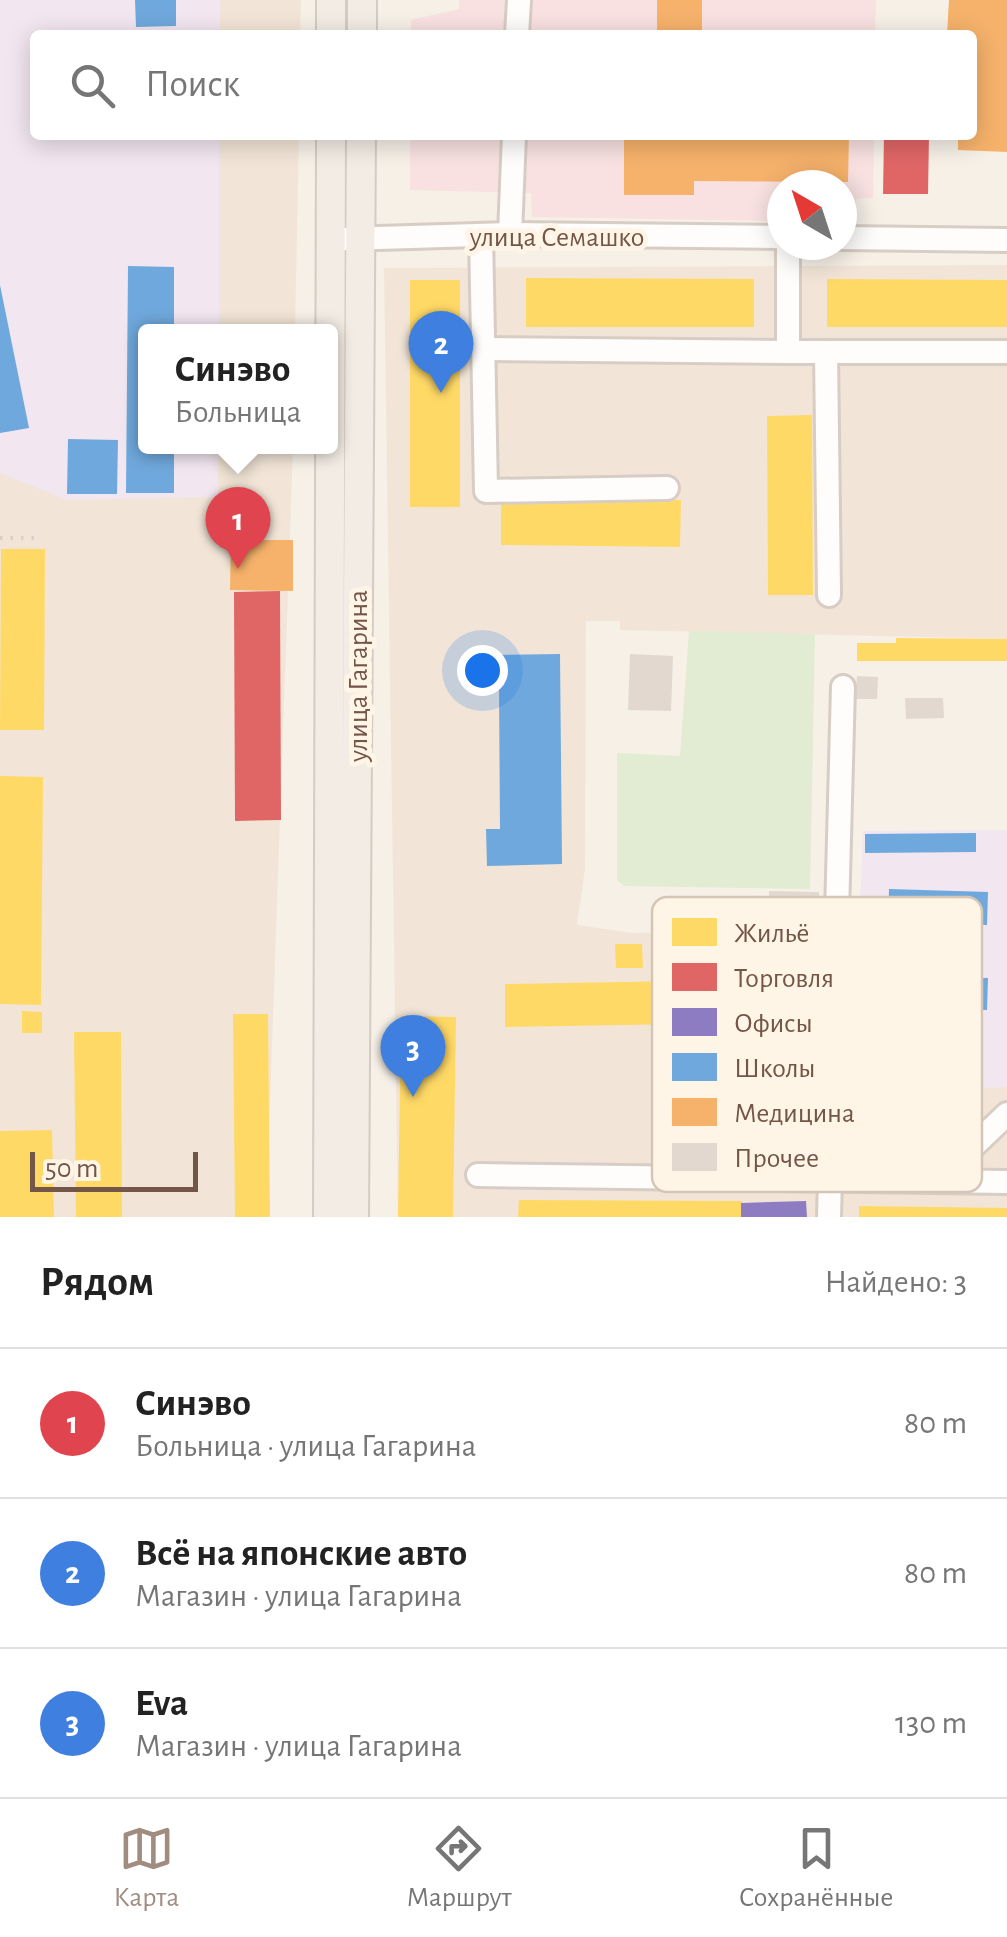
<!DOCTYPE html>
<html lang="ru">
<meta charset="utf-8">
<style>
:root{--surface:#fff;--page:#f6f6f6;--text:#222;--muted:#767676;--line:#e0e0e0;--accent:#a18c80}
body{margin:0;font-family:"Alegreya Sans",sans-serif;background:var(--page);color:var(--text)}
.compass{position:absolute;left:767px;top:170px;width:90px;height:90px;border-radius:50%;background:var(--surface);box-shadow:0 5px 25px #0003;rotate:321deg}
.scale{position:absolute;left:30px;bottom:25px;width:168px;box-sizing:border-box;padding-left:10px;border:5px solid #735648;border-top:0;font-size:28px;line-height:35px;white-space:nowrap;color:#735648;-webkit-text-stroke:8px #fff5e7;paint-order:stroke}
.you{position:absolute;left:482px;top:670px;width:35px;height:35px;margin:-25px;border:8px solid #fff;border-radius:50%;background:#1a73e8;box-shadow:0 0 0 15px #1a73e833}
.badge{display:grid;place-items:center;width:65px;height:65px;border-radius:50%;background:var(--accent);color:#fff;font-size:32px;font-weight:700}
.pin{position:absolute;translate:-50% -82px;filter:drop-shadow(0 2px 5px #0008)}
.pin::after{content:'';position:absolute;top:52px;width:35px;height:30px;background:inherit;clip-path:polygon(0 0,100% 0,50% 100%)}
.popup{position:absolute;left:138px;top:324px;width:200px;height:130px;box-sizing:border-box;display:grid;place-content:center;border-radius:10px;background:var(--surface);filter:drop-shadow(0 2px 8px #0005);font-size:32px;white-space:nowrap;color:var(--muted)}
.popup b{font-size:38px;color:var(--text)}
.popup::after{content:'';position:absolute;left:50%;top:100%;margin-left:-20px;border:20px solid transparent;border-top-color:var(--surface)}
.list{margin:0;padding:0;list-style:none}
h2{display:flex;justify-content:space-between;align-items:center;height:130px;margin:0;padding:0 40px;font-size:42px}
h2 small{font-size:32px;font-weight:400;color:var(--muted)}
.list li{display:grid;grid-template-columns:65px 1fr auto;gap:30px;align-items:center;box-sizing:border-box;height:150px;padding:0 40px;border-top:2px solid var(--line)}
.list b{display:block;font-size:38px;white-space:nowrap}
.list p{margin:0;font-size:32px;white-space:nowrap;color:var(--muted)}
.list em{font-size:32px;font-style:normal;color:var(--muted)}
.icon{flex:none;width:55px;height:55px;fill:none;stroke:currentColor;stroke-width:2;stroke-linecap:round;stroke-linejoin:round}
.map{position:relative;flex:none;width:1007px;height:1217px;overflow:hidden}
.search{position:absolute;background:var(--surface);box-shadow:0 5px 25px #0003;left:30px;right:30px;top:30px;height:110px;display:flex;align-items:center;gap:25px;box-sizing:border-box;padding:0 35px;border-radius:10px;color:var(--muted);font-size:38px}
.sheet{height:580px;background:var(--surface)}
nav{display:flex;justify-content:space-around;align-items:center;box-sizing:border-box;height:140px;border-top:2px solid var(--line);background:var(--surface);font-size:28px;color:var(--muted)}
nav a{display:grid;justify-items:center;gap:5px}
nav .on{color:var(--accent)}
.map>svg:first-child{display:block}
.residential{fill:#f2e5d7}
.education{fill:#f2e6f0}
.medical{fill:#f8e1e0}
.green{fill:#e2ecd2}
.homes{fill:#ffd966}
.shops{fill:#e06666}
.offices{fill:#8e7cc3}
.schools{fill:#6fa8dc}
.health{fill:#f6b26b}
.building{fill:#e2d8cf}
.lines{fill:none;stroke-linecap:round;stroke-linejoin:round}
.minor-casing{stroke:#d7cdc5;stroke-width:28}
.major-casing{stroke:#d5cbc4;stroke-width:32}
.path{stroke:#d9d0cc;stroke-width:4;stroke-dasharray:2.5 8;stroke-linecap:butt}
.minor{stroke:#fefdfb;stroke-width:22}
.major{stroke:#f2ece4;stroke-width:28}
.labels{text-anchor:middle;stroke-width:10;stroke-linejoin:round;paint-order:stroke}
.street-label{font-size:28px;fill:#735648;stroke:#fff5e7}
.key{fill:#fff5e7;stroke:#d5c5b7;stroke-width:2.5}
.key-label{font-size:28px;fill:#735648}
</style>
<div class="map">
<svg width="1007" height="1217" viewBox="0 0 1007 1217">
<rect width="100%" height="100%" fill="#f6f0e7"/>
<g class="residential">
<path d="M0,0H301L300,35H35V135H299L295,331L146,332V446L293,447L266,1217H0Z"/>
<path d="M1007,265V639L620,630V621H586L585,868L577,925L633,933L809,930L859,937L853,1089L1007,1087V1217H398L384,268Z"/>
</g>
<g class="education">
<path d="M0,0H220V35H35V135H219V331L146,332V446L218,447V497L67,500L0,473Z"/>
<path d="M1007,830V1087L853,1090L863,831Z"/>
</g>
<g class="medical">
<path d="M459,0H876L875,35H411V20L459,9Z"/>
<path d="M410,135H874L873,198L856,199V222H842V185H782V221L532,217L531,193L410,190Z"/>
</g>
<path class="green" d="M689,631L815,634L810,889L624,886L617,880V753L680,756Z"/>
<g class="homes">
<path d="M526,278L754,279V327H526Z"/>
<path d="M827,279L1007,280V327H827Z"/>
<rect x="410" y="280" width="50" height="227"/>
<path d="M812,415L813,595H768L767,416Z"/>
<path d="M501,499L681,500L680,547L501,545Z"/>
<path d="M1,549H45L44,730H0Z"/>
<path d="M896,638L1007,639V661H857V643H896Z"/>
<path d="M0,776L43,777L41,1005L0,1004Z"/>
<path d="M615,944H642L643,968H616Z"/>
<path d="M796,957L797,1089H756L754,958Z"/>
<path d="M681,981L682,1024L505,1027V984Z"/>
<path d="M22,1011L42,1012V1033H22Z"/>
<path d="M233,1014H268L270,1217H235Z"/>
<path d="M401,1016L456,1017L453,1217H398Z"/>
<path d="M74,1032H121L122,1217H76Z"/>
<path d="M52,1130L54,1217H0V1131Z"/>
<path d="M519,1200L742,1201V1217H518Z"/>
<path d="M859,1206L1007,1208V1217H859Z"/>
</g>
<g class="shops">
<path d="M884,135H929L928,194H883Z"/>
<path d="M280,591L281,820L235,821L234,592Z"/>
</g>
<path class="offices" d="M806,1201L807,1217H741V1203Z"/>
<g class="schools">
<path d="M135,0H176V26L136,27Z"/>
<path d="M128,266L174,267V332H146V446H174V493H126Z"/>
<path d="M0,285L29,428L0,433Z"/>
<path d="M68,439L118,440L117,494H67Z"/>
<path d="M560,654L562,864L487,866L486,829H500L499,688H486L485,655Z"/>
<path d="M976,833V852L865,853V834Z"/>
<path d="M889,889L988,892L987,925L940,924L939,977L988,978L987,1010L888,1007L889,976L925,977L927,923L888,922Z"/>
</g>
<g class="health">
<rect x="657" y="0" width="45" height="35"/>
<path d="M949,0H1007V152L958,150V135H972V35H947Z"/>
<path d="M624,135H849L848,182L694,181V195H624Z"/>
<path d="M231,540H293V591L230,590Z"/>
</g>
<g class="building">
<path d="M630,654L673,656L671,711L628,710Z"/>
<path d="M857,676L878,677L877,699H856Z"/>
<path d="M905,698H943L944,718L906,719Z"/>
<path d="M769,891L819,892V908L769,906Z"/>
</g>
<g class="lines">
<defs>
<g id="minor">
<path d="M517,35L519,0"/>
<path d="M510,234L514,135"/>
<path d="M481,235L486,491L667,488"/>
<path d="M842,238L1007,240"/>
<path d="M345,239L510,234L782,237"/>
<path d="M788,245V352H1007"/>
<path d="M483,349L788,352"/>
<path d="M826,352L829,595"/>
<path d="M478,1175L1007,1182"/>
<path d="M938,1180L1007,1114"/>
<path d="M829,1217L843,687"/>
</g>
<g id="major">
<path d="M331,0V35"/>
<path d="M362,35V0"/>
<path d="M328,1217L331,135"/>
<path d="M354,1217L361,135"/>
</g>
</defs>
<use href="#minor" class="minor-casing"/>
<use href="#major" class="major-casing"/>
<path class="path" d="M0,538H42"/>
<use href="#minor" class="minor"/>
<use href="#major" class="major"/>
</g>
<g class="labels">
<g class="street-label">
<text x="557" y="246">улица Семашко</text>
<text transform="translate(357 676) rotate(-90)" y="10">улица Гагарина</text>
</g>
</g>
<rect x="652" y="897" width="330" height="295" rx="15" class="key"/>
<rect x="672" y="918" width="45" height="28" fill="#ffd966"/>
<rect x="672" y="963" width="45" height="28" fill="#e06666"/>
<rect x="672" y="1008" width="45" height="28" fill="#8e7cc3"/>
<rect x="672" y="1053" width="45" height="28" fill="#6fa8dc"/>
<rect x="672" y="1098" width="45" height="28" fill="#f6b26b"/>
<rect x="672" y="1143" width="45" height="28" fill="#e2d8cf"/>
<g class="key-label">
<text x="734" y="942">Жильё</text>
<text x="734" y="987">Торговля</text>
<text x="734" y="1032">Офисы</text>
<text x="734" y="1077">Школы</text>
<text x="734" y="1122">Медицина</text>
<text x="734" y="1167">Прочее</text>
</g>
</svg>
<svg class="compass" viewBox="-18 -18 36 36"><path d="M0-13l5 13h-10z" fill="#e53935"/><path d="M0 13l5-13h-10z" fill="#767676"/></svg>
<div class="scale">50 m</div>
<div class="you"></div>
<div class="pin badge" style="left:238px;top:569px;background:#e0444e">1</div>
<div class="popup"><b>Синэво</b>Больница</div>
<div class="pin badge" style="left:441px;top:393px;background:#3f7fe0">2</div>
<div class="pin badge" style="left:413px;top:1097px;background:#3f7fe0">3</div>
<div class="search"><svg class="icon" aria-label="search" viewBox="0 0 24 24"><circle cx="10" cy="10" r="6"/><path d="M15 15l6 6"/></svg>Поиск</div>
</div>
<section class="sheet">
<h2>Рядом<small>Найдено: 3</small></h2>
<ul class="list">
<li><span class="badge" style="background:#e0444e">1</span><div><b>Синэво</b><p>Больница · улица Гагарина</p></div><em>80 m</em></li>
<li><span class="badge" style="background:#3f7fe0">2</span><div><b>Всё на японские авто</b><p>Магазин · улица Гагарина</p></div><em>80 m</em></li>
<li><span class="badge" style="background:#3f7fe0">3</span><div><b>Eva</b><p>Магазин · улица Гагарина</p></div><em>130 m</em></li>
</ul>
</section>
<nav>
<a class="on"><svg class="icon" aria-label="map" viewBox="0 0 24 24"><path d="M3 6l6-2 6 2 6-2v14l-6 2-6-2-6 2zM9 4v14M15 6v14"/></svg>Карта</a>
<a><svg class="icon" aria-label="directions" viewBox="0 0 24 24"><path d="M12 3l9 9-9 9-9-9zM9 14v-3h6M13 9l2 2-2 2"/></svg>Маршрут</a>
<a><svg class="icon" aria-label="saved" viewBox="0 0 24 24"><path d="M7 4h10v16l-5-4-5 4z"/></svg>Сохранённые</a>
</nav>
